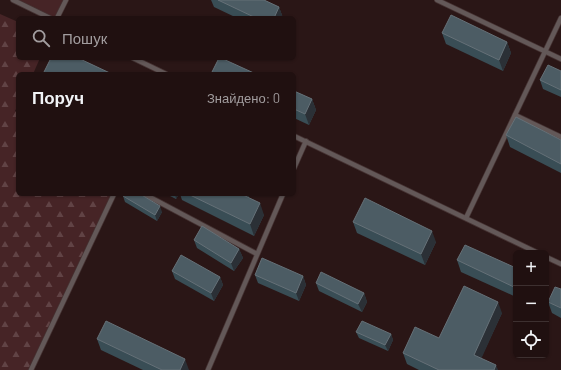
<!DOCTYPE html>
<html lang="uk">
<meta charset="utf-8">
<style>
:root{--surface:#201010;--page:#281919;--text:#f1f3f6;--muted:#a29d9f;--line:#3d3030}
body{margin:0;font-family:Barlow,sans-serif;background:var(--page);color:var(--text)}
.controls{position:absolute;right:12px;bottom:12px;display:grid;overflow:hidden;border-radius:6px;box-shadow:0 1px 3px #0004}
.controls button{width:36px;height:36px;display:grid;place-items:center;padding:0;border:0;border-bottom:1px solid var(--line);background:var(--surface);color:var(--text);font:20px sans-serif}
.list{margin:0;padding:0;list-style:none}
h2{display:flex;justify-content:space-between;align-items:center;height:52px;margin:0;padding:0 16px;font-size:17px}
h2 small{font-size:13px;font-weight:400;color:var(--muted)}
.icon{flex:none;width:22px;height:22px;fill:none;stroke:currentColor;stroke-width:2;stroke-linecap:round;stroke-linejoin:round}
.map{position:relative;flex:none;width:561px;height:370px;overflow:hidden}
.search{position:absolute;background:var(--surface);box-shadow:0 1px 3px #0004;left:16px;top:16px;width:280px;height:44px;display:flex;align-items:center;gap:10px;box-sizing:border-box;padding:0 14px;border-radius:6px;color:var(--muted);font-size:15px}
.panel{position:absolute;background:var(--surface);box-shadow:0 1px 3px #0004;left:16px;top:72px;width:280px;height:124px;border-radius:6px}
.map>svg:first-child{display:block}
.green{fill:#462426}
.forest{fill:url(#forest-firs)}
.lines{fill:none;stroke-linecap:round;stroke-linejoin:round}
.service-casing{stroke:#453232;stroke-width:6}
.service{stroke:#635858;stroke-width:4.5}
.wall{fill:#394d55}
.shaded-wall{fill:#2b3036}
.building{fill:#4c5c64;stroke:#657077}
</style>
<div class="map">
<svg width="561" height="370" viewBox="0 0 561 370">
<defs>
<pattern id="forest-firs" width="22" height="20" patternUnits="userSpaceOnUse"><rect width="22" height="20" fill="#462426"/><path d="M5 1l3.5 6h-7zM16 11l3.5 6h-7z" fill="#614345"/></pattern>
</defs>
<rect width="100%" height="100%" fill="#2a1616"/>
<path class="green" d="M13,0H66L57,18H50Z"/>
<path class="forest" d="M0,14L18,22V58H40L33,74H18V105L15,111L18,113V194H114L31,370H0Z"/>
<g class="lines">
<defs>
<g id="service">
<path d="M13,0L50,18"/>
<path d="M437,0L561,59"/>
<path d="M57,18L66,0"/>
<path d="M133,58L166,74"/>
<path d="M515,115L561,137"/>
<path d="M294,136L538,253"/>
<path d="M294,168L306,141"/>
<path d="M144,194L257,254"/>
<path d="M466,218L561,18"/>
<path d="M546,257L561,264"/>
<path d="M31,370L114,194"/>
<path d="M208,370L283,194"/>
</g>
</defs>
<use href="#service" class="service-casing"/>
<use href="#service" class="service"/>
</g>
<g class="wall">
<path d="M211,0H264L279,7L283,18H237L214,7Z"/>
<path d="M442,33L507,42L511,53L503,71L446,44Z"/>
<path d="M561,71V97L543,89L540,80Z"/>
<path d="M294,91L312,99L316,110L309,125L294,118Z"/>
<path d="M506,135L561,140V173L510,147Z"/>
<path d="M166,194H179L176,199Z"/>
<path d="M180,194H250L248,198L264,215L254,236L182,200Z"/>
<path d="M123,196L162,212L157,221L125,202Z"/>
<path d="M353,222L436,242L425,265L357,233Z"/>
<path d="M194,240L239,249L243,258L234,271L197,248Z"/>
<path d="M457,260L516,268V297L461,272Z"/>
<path d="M172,271L220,277L223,285L214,301L175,279Z"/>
<path d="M255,275L303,276L306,285L299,301L258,283Z"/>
<path d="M316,283L364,293L367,302L362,312L319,291Z"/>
<path d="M561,289V318L552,313L548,302Z"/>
<path d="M502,313L481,358L498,370H419L407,364L403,353Z"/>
<path d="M356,332L391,334L393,340L388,351L359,338Z"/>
<path d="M97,339L189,370H143L101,350Z"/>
</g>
<g class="shaded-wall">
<path d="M279,7L283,18H274Z"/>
<path d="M507,42L511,53L503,71L499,60Z"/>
<path d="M312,99L316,110L309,125L305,114Z"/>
<path d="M175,194H179L176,199Z"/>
<path d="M240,194H250L244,205Z"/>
<path d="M260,203L264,215L254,236L250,224Z"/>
<path d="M160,206L162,212L157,221L155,215Z"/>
<path d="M432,231L436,242L425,265L421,254Z"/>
<path d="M239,249L243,258L234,271L231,263Z"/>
<path d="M303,276L306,285L299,301L296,293Z"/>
<path d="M220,277L223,285L214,301L211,293Z"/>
<path d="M364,293L367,302L362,312L358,304Z"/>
<path d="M498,302L502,313L478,366L474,355Z"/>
<path d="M391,334L393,340L388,351L385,345Z"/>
<path d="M185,359L189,370H180Z"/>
<path d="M496,365L498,370H494Z"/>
</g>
<g class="building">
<path d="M218,0H264L279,7L274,18H256Z"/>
<path d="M451,15L507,42L499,60L442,33Z"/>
<path d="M51,58H78L112,74H43Z"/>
<path d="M219,58H221L256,74H216L212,72Z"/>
<path d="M548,65L561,71V90L540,80Z"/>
<path d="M294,91L312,99L305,114L294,109Z"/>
<path d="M516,117L561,140V164L506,135Z"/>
<path d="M124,194H140L160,206L155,215L123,196Z"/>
<path d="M188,194H241L260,203L250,224Z"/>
<path d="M365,198L432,231L421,254L353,222Z"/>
<path d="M202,226L239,249L231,263L194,240Z"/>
<path d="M465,245L516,268V288L457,260Z"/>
<path d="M181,255L220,277L211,293L172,271Z"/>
<path d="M262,258L303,276L296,293L255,275Z"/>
<path d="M321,272L364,293L358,304L316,283Z"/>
<path d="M464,286L498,302L474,355L496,365L494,370H439L403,353L415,327L439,338Z"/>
<path d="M555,287L561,289V308L548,302Z"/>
<path d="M106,321L185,359L180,370H162L97,339Z"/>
<path d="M362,321L391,334L385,345L356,332Z"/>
</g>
</svg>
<div class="controls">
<button>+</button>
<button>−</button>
<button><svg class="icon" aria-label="locate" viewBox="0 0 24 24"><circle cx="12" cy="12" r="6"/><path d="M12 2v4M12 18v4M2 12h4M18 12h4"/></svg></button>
</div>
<div class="search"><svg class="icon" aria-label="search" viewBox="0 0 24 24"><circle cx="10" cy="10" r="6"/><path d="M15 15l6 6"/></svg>Пошук</div>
<section class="panel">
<h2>Поруч<small>Знайдено: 0</small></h2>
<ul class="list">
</ul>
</section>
</div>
